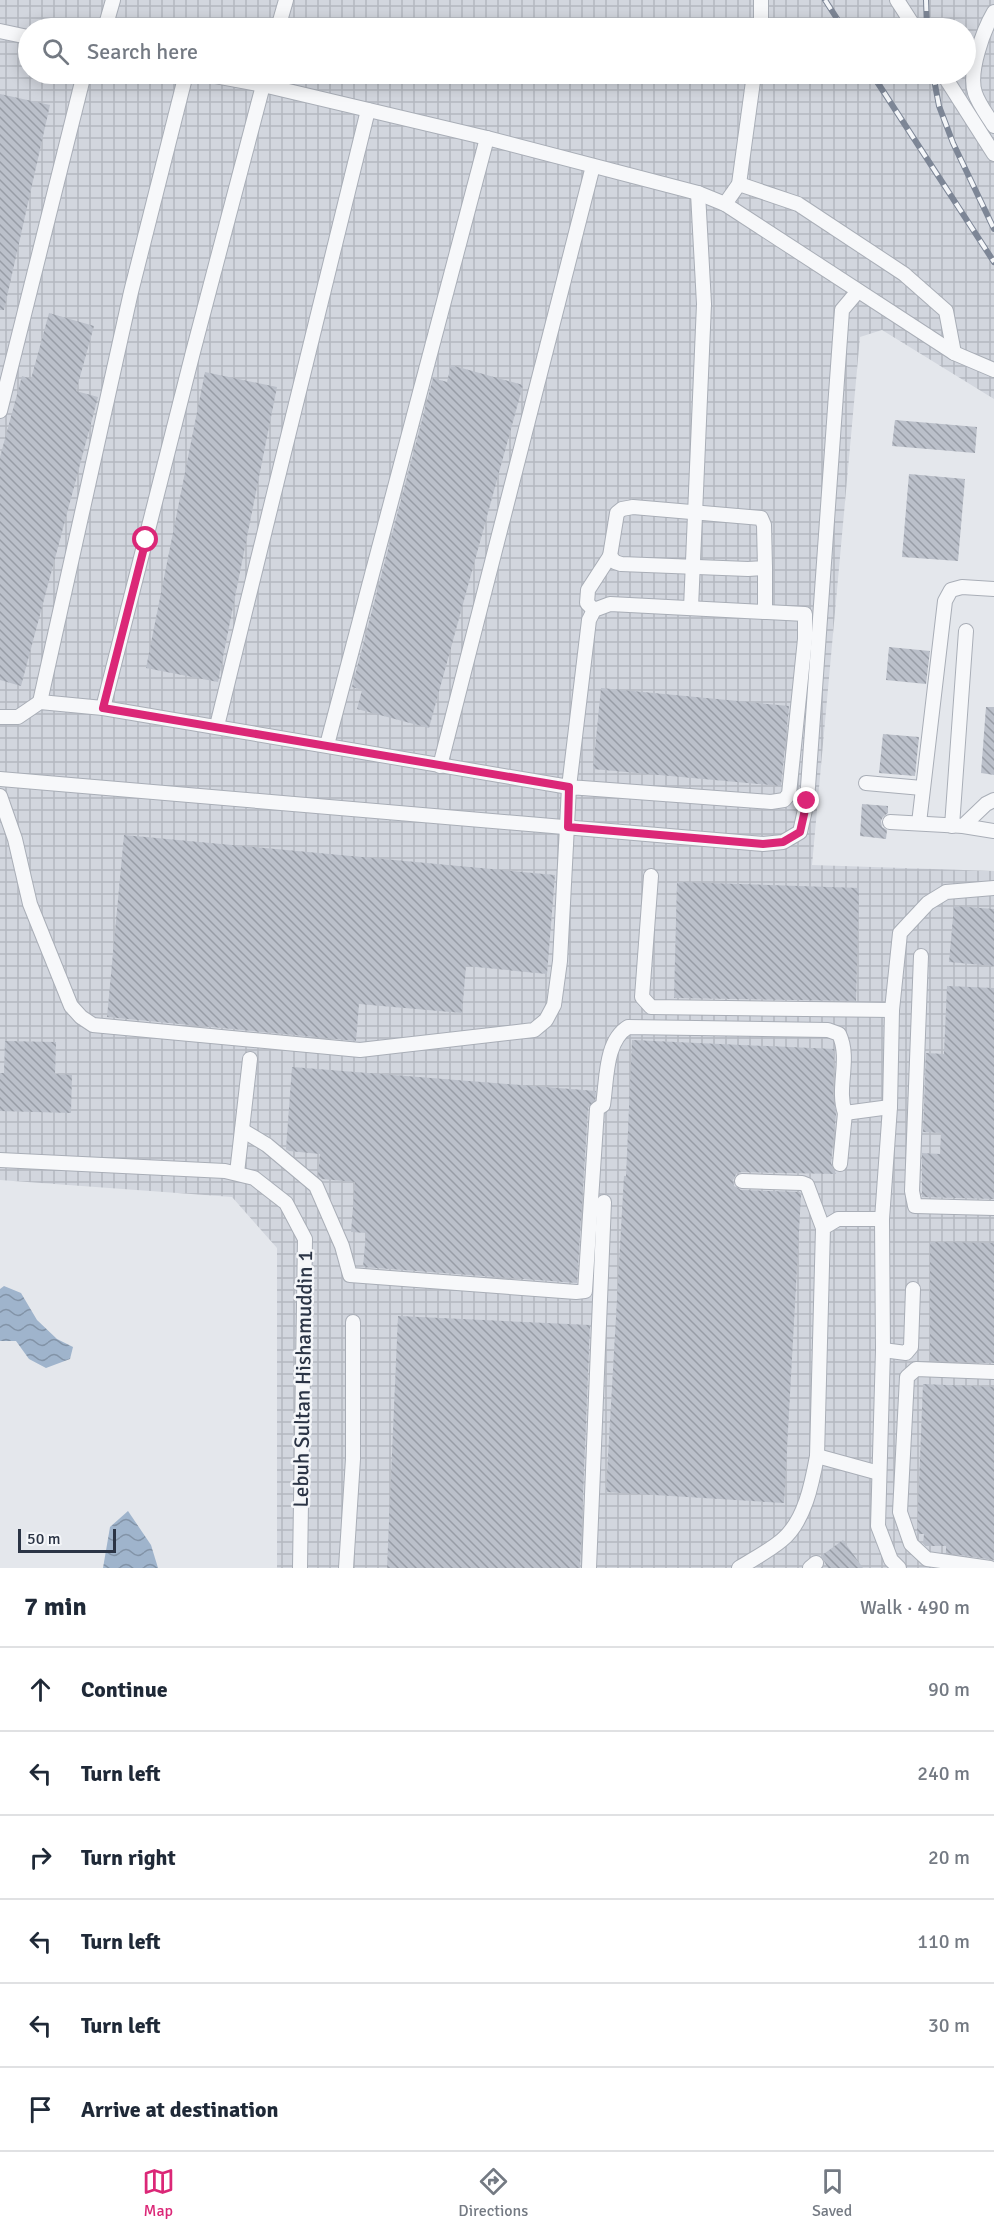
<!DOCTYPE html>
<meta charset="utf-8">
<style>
:root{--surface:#fff;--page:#f2f2f3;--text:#1f2937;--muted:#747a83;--line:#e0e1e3;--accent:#db2777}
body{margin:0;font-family:Signika,sans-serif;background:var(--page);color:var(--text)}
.scale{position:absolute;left:18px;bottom:15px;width:98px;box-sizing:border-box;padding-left:6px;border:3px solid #2b3445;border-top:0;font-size:16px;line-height:21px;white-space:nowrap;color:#2b3445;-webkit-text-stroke:4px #f4f6f9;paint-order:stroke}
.stop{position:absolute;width:18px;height:18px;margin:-14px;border:4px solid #db2777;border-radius:50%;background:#fff}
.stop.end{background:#db2777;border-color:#fff;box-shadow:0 2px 6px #0008}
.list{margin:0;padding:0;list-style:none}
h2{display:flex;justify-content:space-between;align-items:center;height:78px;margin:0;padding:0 24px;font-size:26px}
h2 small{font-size:20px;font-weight:400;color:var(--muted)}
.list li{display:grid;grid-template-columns:39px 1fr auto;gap:18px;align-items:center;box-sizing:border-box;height:84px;padding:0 24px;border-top:2px solid var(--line)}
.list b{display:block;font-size:22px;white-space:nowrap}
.list em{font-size:20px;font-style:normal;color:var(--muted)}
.icon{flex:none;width:33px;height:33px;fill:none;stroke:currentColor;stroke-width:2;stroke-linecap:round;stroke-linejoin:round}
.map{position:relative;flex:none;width:994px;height:1568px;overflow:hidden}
.search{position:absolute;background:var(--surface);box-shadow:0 3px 15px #0003;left:18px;right:18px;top:18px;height:66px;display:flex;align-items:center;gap:15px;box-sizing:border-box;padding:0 21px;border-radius:33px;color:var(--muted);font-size:22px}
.sheet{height:582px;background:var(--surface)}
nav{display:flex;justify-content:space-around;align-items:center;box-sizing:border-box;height:84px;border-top:2px solid var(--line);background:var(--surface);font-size:16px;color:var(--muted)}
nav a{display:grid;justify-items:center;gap:3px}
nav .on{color:var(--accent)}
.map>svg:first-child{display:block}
.industrial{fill:url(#industrial-grid);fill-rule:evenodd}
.water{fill:url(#water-waves)}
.building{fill:url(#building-back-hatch)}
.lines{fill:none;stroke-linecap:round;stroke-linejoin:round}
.minor-casing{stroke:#a9aeb7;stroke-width:16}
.minor{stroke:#f7f8fa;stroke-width:14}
.rail-casing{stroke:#7d8696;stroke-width:6}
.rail{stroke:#f4f6f9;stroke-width:4;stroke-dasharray:11;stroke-linecap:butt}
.route{stroke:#db2777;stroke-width:8}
.labels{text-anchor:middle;stroke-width:5;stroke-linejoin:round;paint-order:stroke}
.street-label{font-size:21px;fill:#2b3445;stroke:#f4f6f9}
</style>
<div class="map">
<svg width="994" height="1568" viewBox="0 0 994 1568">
<defs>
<pattern id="industrial-grid" width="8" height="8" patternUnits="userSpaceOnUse" patternTransform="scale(1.5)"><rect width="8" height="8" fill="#d2d6de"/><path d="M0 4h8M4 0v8" fill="none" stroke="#b4b8c0"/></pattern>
<pattern id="water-waves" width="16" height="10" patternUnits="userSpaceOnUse" patternTransform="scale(1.5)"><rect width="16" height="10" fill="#9fb4cc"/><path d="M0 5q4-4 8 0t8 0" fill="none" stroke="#8293a7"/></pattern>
<pattern id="building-back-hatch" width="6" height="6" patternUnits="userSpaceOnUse" patternTransform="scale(1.5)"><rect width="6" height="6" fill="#bbc0ca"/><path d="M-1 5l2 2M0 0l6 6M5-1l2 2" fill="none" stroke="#989da6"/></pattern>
</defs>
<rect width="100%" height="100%" fill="#e4e7ec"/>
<path class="industrial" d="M0,0H994V399L882,330L860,337L812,865L994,871V1568H277V1248L232,1197L0,1180ZM28,28H966V74H28Z"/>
<g class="water">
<path d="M4,1286L21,1293L37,1320L57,1339L73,1347L70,1359L46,1368L29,1359L16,1341H0V1289Z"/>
<path d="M128,1511L151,1545L158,1568H103L110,1527Z"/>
</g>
<g class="building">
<path d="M0,94L50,105L4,310H0Z"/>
<path d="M49,313L94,326L76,391L98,397L21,686L0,680V457L22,376L31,379Z"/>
<path d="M451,365L523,385L429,728L357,709L362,690L352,687L433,378L447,382Z"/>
<path d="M205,372L277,387L218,682L146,668Z"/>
<path d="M895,420L977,427L975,453L892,446Z"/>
<path d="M909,474L965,479L958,561L902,557Z"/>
<path d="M889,647L930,651L926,684L886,680Z"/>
<path d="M601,688L789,706L781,786L593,769Z"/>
<path d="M986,707H994V775L981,773Z"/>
<path d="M883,734L919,737L915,776L879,773Z"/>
<path d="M862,804L888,806V813L883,817L881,821L882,827L887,830L886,839L860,836Z"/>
<path d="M124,835L555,875L547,974L466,966L462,1013L359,1004L356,1041L107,1017Z"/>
<path d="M677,882L859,888L856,1001L674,998Z"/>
<path d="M954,906L994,909V966L949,962Z"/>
<path d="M947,986L994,988V1199L922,1197V1153L940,1154L941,1133L923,1132L926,1053L944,1054Z"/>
<path d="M632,1040L834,1049L833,1094L836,1114L831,1163L836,1174L742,1172L737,1173L733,1180L734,1186L741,1190L800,1192L801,1195L784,1503L606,1492L624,1176H626Z"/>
<path d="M5,1041L56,1042L55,1074L72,1075L71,1113L0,1111V1073H4Z"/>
<path d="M292,1067L596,1091L595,1100L588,1108L577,1283L363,1267L366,1233L351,1232L355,1182L322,1179L318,1176L320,1154L289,1151L286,1149Z"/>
<path d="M930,1242L994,1243V1363L930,1361Z"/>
<path d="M398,1316L590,1325L580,1568H387Z"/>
<path d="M923,1384L994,1387V1560L946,1553V1546H926L923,1543L924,1534H917Z"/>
<path d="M843,1540L863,1568H828L821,1556Z"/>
</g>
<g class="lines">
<defs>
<g id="minor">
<path d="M897,0L915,28"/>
<path d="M994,12C983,31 968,72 975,93C979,105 988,116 994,126"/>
<path d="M105,28L113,0"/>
<path d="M278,28L286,0"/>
<path d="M761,28V0"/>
<path d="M0,31L28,37"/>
<path d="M204,74L263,85L487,138L698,193L725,204L954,353L994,370"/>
<path d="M943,74L994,154"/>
<path d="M739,184L798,204L904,274L946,311L954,353"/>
<path d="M725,204L739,184L754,74"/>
<path d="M0,411L84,74"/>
<path d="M633,507L761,518L764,525L765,568L748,569L621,564L615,562L610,556L617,513L622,509Z"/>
<path d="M691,608L704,304L698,193"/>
<path d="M594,610L587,603L588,590L610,556"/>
<path d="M765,612V568"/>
<path d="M40,702L131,292L186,74"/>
<path d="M103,708L193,352L266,74"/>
<path d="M0,717H18L40,702L103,708L569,787L771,802L784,800L789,794L805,639V614L610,604L594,610L589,620L569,787L560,961L554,1005L546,1020L534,1030L360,1050L93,1025L81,1017L71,1006L30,904L15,839L0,796"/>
<path d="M217,726L368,110"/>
<path d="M327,745L487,138"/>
<path d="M440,766L593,166"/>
<path d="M0,779L763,844L783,842L800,832L807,801L842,310L858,291"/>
<path d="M866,783L922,788"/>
<path d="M890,822L963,826L994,831"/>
<path d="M919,823L945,601L951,590L962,587L994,589"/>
<path d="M952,826L966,631"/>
<path d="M963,826L986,804L994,800"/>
<path d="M651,876L642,997L651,1007L892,1010"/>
<path d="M921,956L912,1191L915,1206L994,1208"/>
<path d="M242,1130L267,1145L316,1186L342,1246L350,1275L576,1292L585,1291L597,1109L603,1105C607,1079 605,1041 628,1027L828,1030L839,1034C851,1059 836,1088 845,1113L890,1107"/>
<path d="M0,1160L225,1171L254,1178L286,1203L305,1239L300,1568"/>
<path d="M840,1164L845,1113"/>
<path d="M237,1173L250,1059"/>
<path d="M742,1181L802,1183L807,1185L823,1228"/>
<path d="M883,1350L906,1353L911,1347L913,1289"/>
<path d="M817,1456L879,1473"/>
<path d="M346,1568L353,1459V1322"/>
<path d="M589,1568L604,1202"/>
<path d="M739,1568C753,1559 769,1551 782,1540C805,1521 812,1483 817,1456L823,1228L838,1219H882"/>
<path d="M810,1568L816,1563"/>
<path d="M899,1568L891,1560L878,1526L883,1350L882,1219L890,1107L892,1010L900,933L928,903L946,892L994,888"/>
<path d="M990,1568L927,1559L911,1544L900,1512L907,1377L916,1369L994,1372"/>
</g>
</defs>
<use href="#minor" class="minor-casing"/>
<use href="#minor" class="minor"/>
<defs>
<g id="rail">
<path d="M825,0L843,28"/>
<path d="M926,0L927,28"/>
<path d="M872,74L994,262"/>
<path d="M933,74L939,106L953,143L994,229"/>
</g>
</defs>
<use href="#rail" class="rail-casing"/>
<use href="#rail" class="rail"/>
</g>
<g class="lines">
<path class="route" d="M146,540L103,708L569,787L568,827L763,844L783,842L800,832L807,801"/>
</g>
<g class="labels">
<g class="street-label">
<text transform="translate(303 1379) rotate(-89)" y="7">Lebuh Sultan Hishamuddin 1</text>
</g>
</g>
</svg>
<div class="scale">50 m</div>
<div class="stop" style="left:146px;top:540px"></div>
<div class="stop end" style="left:807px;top:801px"></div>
<div class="search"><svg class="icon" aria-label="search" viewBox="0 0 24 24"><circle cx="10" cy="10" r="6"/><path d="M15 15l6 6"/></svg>Search here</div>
</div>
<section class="sheet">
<h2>7 min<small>Walk · 490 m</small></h2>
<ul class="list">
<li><svg class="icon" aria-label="ahead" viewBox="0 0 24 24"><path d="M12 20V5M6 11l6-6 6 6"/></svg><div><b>Continue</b></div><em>90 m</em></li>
<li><svg class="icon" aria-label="left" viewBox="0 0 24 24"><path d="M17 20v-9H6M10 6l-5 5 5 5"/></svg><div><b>Turn left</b></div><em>240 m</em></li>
<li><svg class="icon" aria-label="right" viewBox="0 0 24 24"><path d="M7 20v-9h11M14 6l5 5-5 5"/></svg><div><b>Turn right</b></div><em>20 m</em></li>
<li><svg class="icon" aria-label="left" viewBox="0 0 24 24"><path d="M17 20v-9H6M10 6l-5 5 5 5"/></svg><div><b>Turn left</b></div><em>110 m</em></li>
<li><svg class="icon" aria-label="left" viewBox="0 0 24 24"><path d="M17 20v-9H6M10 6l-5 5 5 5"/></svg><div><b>Turn left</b></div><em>30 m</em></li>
<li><svg class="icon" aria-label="arrive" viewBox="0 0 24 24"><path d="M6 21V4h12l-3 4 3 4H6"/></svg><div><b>Arrive at destination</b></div></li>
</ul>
</section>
<nav>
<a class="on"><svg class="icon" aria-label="map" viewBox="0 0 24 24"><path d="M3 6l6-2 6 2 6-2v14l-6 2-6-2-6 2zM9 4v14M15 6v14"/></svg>Map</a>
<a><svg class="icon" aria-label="directions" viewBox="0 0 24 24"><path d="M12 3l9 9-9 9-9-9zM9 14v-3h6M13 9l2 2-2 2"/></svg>Directions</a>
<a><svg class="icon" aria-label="saved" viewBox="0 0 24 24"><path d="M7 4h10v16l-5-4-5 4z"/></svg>Saved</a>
</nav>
